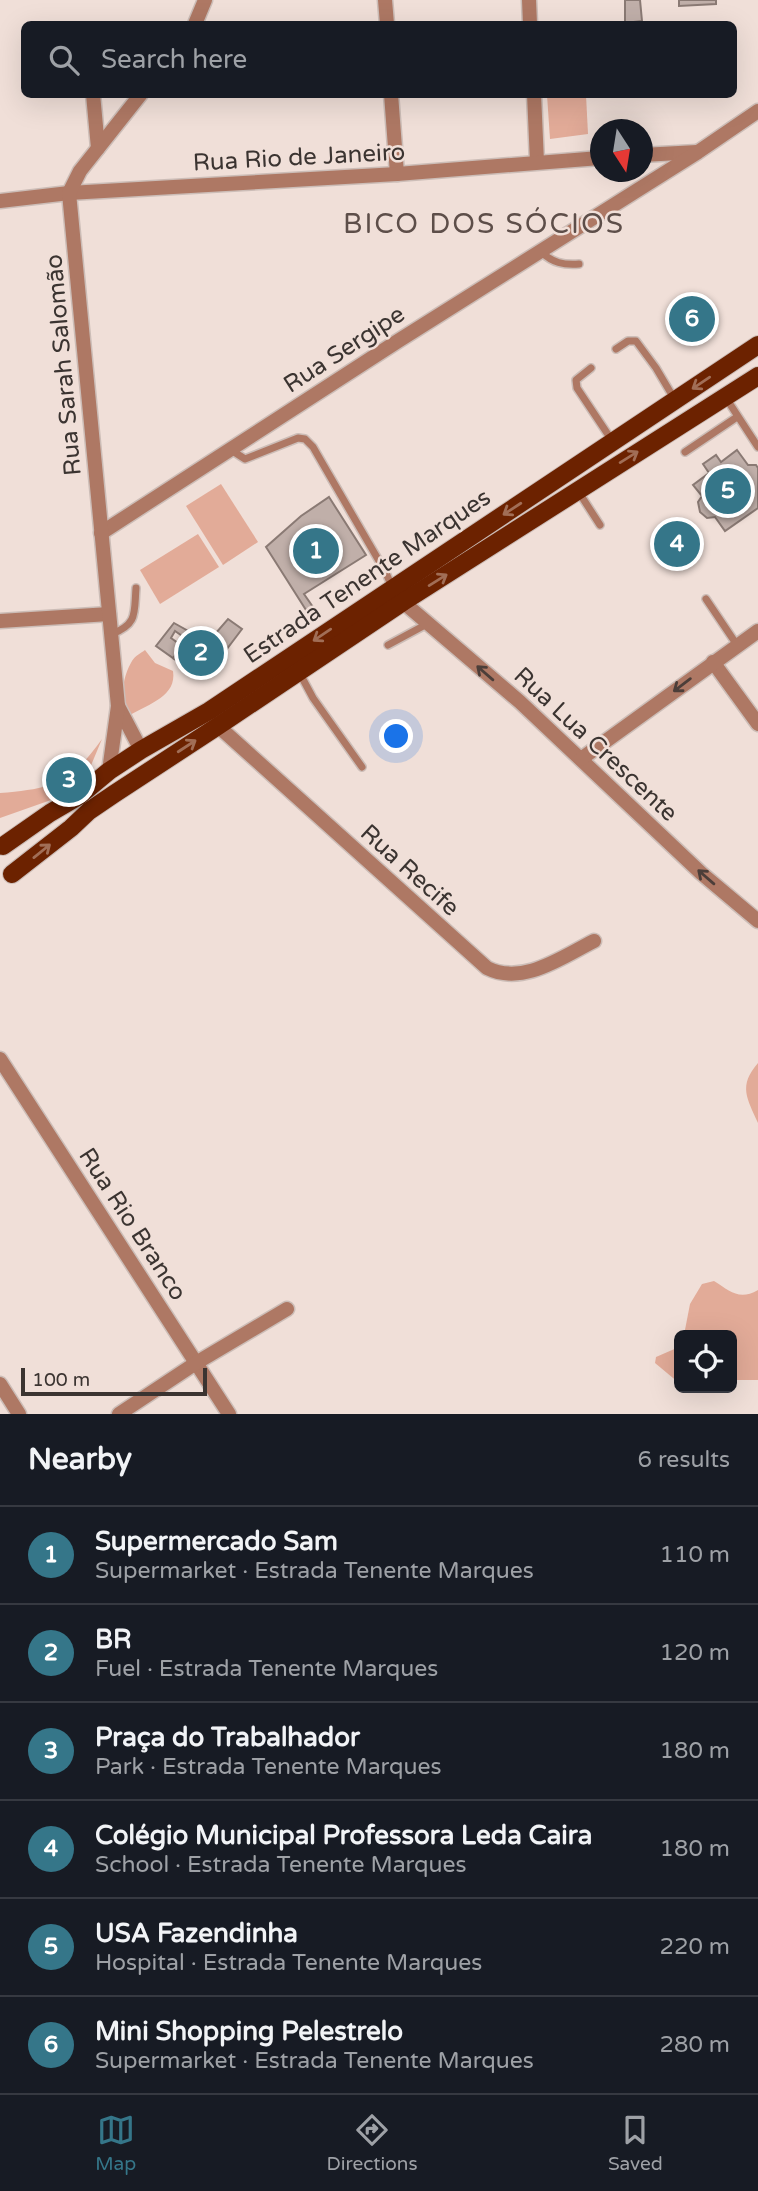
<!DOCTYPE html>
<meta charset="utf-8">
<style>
:root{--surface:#171b24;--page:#20242c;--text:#f1f3f6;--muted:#9ea1a6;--line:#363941;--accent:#357689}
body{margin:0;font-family:"Varela Round",sans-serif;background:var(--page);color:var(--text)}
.controls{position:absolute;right:21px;bottom:21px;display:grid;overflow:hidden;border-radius:10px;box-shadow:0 7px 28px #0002}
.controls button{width:63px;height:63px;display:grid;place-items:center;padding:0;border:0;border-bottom:2px solid var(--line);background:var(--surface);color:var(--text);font:35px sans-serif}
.compass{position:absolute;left:590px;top:119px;width:63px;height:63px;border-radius:50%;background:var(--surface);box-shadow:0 7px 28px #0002;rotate:168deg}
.scale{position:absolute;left:21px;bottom:18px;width:186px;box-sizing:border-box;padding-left:7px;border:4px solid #3b3431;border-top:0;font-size:19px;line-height:24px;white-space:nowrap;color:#3b3431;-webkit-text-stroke:5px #f0dfd8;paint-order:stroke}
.you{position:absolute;left:397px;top:737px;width:24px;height:24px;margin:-18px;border:5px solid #fff;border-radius:50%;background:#1a73e8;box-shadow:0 0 0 10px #1a73e833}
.badge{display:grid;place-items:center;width:46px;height:46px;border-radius:50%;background:var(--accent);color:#fff;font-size:23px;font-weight:700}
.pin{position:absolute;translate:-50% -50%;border:4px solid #fff;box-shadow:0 2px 7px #0006}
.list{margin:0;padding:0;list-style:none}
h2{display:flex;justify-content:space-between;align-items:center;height:91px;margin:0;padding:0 28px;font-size:30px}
h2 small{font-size:23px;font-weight:400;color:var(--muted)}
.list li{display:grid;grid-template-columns:46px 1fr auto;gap:21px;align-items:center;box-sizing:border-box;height:98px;padding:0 28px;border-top:2px solid var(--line)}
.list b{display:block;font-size:26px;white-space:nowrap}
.list p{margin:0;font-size:23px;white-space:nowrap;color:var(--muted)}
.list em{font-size:23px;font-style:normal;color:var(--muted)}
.icon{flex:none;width:38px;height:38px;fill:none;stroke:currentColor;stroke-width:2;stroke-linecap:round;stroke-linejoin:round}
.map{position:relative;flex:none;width:758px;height:1414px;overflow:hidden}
.search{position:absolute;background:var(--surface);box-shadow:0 7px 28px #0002;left:21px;right:21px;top:21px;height:77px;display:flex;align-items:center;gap:18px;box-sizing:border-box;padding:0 24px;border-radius:10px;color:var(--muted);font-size:26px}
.sheet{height:679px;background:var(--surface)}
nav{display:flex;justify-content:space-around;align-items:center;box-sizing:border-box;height:98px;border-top:2px solid var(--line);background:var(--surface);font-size:19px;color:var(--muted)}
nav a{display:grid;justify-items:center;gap:4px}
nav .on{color:var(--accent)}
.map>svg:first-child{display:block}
.green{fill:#e2ab98}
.building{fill:#c0afa9;stroke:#8a7a74;stroke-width:2}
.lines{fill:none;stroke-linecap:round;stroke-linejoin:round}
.lane-casing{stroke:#ccbdb7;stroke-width:10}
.street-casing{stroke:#ccbdb7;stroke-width:17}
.primary-casing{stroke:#ccbdb7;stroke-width:20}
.lane{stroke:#ae7864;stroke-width:7}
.street{stroke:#ae7864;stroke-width:14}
.primary{stroke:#6c2200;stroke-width:18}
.oneway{stroke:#a16e56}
.oneway2{stroke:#4c3e39}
.labels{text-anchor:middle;stroke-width:5;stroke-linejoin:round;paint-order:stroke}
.street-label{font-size:24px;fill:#3b3431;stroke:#f0dfd8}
.quarter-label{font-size:28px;letter-spacing:2px;fill:#5d4e49;stroke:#f0dfd8}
</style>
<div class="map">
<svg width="758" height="1414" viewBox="0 0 758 1414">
<rect width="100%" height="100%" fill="#f0dfd8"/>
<g class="green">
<path d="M547,95H586L588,134L550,139Z"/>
<path d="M221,484L258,542L223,565L186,506Z"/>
<path d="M198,534L219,567L160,604L140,570Z"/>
<path d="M145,650L155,663L173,671C177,696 149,704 130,715C118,701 123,676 132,661C135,656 141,653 145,650Z"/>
<path d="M102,739L87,775L51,800L0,818V793C52,789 71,783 102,739Z"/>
<path d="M758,1063V1123C747,1098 738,1086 758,1063Z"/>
<path d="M714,1281C730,1291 739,1301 758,1290V1380H732V1335H684L690,1304L702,1284Z"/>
<path d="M679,1347V1383L655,1363L656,1357Z"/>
</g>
<g class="building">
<path d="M625,0H640L642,21L625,23Z"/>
<path d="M679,0H716V4L679,6Z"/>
<path d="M737,450L748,465H756L758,468V508L725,531L715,517L707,518L700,512L698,502L702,496L693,485L709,473L703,464L716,455L721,462Z"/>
<path d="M329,497L366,555L304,594L313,607L306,610L266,547L301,516Z"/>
<path d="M228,619L242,629L205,678L174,659L187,638L203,648Z"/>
<path d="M174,623L190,632L185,638L175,631L171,638L182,646L173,658L156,646Z"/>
</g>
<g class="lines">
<defs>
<g id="lane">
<path d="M541,252C553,263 563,265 579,264"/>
<path d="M616,349L628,341H636L656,368L675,400"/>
<path d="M591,368L576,380L577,388L613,442"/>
<path d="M726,398L758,447"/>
<path d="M231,450L245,459L298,438L305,439L313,447L386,573L392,587"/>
<path d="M685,452L737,417"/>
<path d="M578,491L600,525"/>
<path d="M706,599L737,645"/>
<path d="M112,634C138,624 134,613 136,588"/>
<path d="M388,645L427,624"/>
<path d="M299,672L313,698L362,767"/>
</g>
<g id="street">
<path d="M385,0L387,24"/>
<path d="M529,0L530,24"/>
<path d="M195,24L205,0"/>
<path d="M93,94L98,148"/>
<path d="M391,94L397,174"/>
<path d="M534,94L537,162"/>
<path d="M642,155L697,152"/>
<path d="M0,201L69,193L397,174L600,158"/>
<path d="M101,533L398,341L698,152L758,111"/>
<path d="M403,602L520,702L701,873L758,921"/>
<path d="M0,621L109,614"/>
<path d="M713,662L758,724"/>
<path d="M118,706L141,750"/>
<path d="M218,726L487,968C523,986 562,957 594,941"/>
<path d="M581,759L758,631"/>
<path d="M109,771L118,706L69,193L80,171L141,94"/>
<path d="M0,1059L229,1414"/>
<path d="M0,1384L19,1414"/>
<path d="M119,1414L196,1363L287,1309"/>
</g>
<g id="primary">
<path d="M3,846L50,813L79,796L109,771L141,750L209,711L758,345"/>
<path d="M12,874L71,828L89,811L114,794L218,726L403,602L758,376"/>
</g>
</defs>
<use href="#lane" class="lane-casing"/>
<use href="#street" class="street-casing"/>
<use href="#primary" class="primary-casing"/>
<use href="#lane" class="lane"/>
<use href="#street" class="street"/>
<use href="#primary" class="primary"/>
</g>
<defs><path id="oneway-shaft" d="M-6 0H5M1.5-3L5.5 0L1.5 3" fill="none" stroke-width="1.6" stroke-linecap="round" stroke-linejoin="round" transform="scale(1.75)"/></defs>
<g class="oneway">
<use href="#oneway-shaft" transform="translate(701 383) rotate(146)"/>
<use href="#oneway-shaft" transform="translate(629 457) rotate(-32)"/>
<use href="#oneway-shaft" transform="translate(512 509) rotate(147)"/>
<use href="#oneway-shaft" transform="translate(438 580) rotate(-32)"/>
<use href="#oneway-shaft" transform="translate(322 635) rotate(146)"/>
<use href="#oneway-shaft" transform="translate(187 746) rotate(-33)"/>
<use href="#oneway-shaft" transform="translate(42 851) rotate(-39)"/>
</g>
<g class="oneway2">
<use href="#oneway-shaft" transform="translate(485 673) rotate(-139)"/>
<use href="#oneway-shaft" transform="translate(682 685) rotate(143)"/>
<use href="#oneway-shaft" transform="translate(706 877) rotate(-139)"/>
</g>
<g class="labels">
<g class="street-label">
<text transform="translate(299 157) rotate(-3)" y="8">Rua Rio de Janeiro</text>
<text transform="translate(344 349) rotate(-33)" y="8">Rua Sergipe</text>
<text transform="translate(63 365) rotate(-95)" y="8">Rua Sarah Salomão</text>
<text transform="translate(367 576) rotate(-34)" y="8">Estrada Tenente Marques</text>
<text transform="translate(596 744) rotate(43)" y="8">Rua Lua Crescente</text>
<text transform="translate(410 870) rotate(42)" y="8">Rua Recife</text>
<text transform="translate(133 1224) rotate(57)" y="8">Rua Rio Branco</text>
</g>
<g class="quarter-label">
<text x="484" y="233">BICO DOS SÓCIOS</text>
</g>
</g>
</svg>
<div class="controls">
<button><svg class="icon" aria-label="locate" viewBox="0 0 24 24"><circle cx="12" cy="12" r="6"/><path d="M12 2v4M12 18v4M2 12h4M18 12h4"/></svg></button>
</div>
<svg class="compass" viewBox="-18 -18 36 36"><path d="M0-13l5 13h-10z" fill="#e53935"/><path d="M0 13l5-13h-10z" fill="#9ea1a6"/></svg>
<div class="scale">100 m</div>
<div class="you"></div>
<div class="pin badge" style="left:316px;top:551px">1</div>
<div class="pin badge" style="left:201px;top:653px">2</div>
<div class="pin badge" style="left:69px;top:780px">3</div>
<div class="pin badge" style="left:677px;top:544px">4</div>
<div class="pin badge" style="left:728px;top:491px">5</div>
<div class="pin badge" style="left:692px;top:319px">6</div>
<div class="search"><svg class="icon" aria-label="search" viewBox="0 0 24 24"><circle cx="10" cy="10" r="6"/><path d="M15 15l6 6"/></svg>Search here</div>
</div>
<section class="sheet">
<h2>Nearby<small>6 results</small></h2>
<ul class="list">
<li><span class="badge">1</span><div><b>Supermercado Sam</b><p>Supermarket · Estrada Tenente Marques</p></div><em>110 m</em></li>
<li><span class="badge">2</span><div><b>BR</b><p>Fuel · Estrada Tenente Marques</p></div><em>120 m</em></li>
<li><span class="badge">3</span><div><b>Praça do Trabalhador</b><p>Park · Estrada Tenente Marques</p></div><em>180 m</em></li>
<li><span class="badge">4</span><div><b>Colégio Municipal Professora Leda Caira</b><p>School · Estrada Tenente Marques</p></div><em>180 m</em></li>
<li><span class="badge">5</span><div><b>USA Fazendinha</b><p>Hospital · Estrada Tenente Marques</p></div><em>220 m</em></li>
<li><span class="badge">6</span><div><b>Mini Shopping Pelestrelo</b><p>Supermarket · Estrada Tenente Marques</p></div><em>280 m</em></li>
</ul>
</section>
<nav>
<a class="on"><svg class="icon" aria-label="map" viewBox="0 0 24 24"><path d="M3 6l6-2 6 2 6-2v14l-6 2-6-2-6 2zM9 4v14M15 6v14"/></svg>Map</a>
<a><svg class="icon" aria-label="directions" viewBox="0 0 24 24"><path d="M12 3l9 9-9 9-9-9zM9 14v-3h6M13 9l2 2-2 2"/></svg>Directions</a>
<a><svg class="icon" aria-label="saved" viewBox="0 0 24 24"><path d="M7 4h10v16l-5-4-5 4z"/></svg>Saved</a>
</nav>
